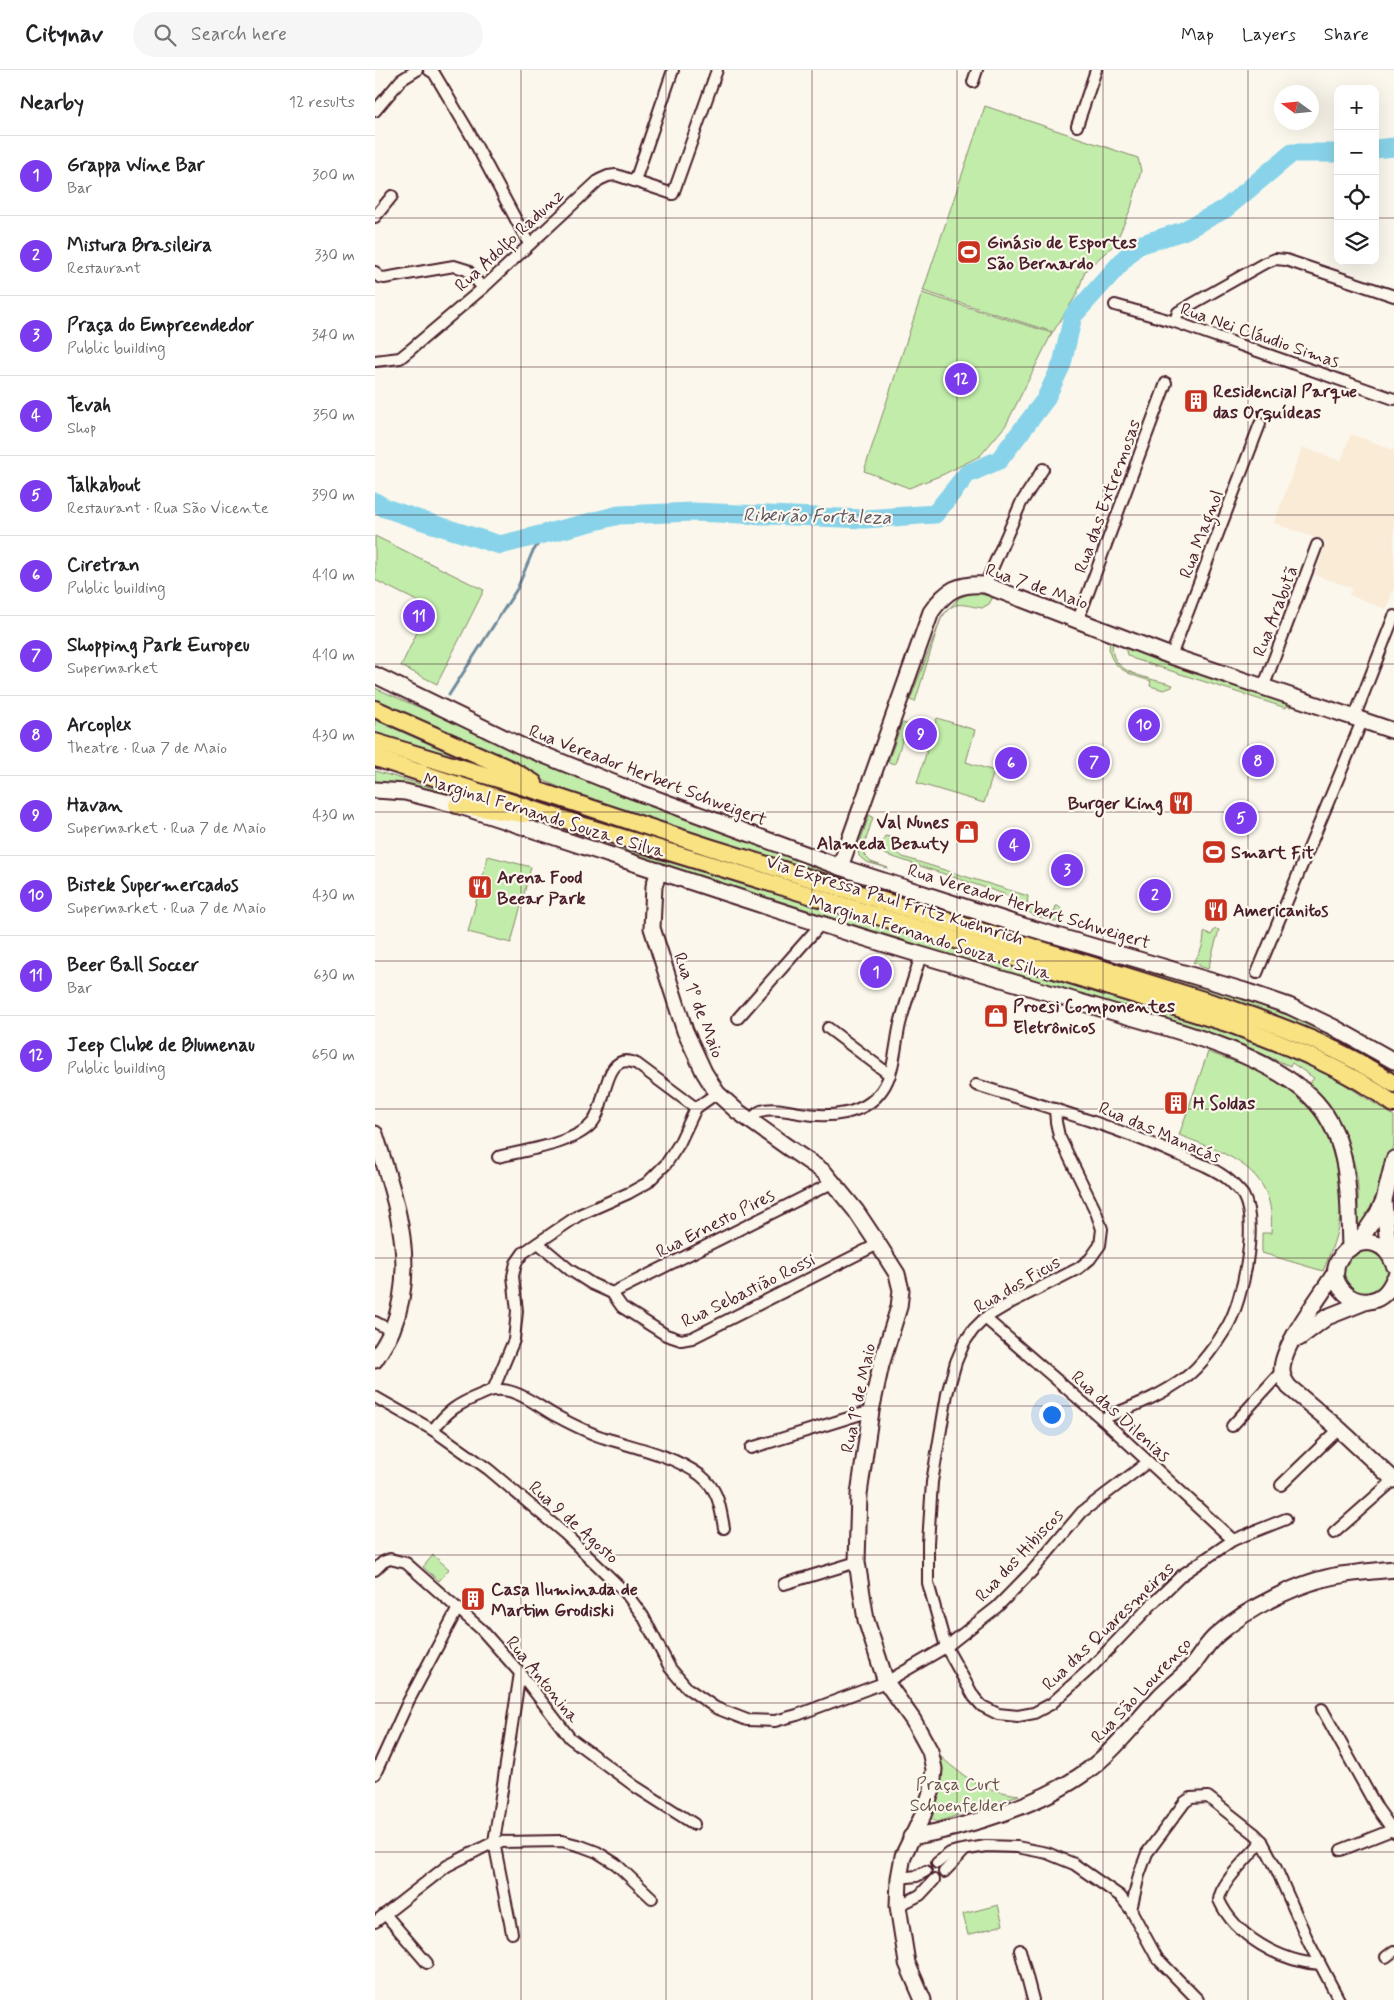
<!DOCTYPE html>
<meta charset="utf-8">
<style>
:root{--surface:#fff;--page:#f6f6f6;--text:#202124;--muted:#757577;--line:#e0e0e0;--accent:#7c3aed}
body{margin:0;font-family:Mynerve,sans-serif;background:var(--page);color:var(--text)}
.controls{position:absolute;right:15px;top:15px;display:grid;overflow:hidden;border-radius:10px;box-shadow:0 5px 20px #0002}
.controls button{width:45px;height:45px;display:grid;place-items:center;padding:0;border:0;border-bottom:1px solid var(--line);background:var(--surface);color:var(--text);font:25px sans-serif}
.compass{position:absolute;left:899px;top:15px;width:45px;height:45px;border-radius:50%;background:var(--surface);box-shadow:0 5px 20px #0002;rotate:285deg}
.you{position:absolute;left:676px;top:1344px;width:18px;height:18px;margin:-12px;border:4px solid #fff;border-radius:50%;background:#1a73e8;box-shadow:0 0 0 8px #1a73e833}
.badge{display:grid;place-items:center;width:32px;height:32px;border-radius:50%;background:var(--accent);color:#fff;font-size:16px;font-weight:700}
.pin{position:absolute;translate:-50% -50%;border:2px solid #fff;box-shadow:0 1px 5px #0006}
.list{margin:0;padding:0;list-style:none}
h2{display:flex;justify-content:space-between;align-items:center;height:65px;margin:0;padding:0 20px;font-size:21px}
h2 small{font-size:16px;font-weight:400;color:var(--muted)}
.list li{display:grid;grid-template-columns:32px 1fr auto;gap:15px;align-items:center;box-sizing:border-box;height:80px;padding:0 20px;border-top:1px solid var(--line)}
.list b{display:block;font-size:19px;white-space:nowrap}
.list p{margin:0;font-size:16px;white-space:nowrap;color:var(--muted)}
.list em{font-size:16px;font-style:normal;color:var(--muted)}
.icon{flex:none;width:28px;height:28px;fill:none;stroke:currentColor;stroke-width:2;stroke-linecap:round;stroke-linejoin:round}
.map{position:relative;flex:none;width:1019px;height:1930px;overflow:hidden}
header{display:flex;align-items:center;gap:30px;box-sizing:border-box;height:70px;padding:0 25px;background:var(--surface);border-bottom:1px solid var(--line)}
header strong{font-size:24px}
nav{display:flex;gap:28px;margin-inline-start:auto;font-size:18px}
.search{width:350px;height:45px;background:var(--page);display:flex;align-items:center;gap:12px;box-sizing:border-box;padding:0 18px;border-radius:28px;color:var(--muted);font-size:19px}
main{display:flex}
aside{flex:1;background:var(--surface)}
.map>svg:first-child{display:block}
.built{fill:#faebd7}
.green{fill:#c1eca9;stroke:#86866a}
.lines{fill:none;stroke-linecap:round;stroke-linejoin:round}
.stream{stroke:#6f8b9d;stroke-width:3}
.river{stroke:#88d3e9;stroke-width:19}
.street-casing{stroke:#4a1f2b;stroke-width:14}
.secondary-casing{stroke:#4a1f2b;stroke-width:19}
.primary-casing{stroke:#4a1f2b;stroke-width:20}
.street{stroke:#fbf7ec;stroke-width:10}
.secondary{stroke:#fbf7ec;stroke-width:15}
.primary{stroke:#f8e281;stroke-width:16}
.grid{fill:none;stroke:#4a1f2b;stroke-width:1;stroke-opacity:0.55}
.labels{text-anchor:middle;stroke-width:4.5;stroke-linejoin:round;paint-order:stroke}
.street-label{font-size:18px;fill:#4a1f2b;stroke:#fbf7ec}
.poi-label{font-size:18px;font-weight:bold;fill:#4a1f2b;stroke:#fbf7ec;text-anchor:start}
.park-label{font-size:18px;fill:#68524a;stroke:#fbf7ec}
.water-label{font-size:19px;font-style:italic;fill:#5d5564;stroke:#fbf7ec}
</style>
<header>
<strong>Citynav</strong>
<div class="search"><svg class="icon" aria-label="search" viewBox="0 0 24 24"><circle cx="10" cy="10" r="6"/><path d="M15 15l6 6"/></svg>Search here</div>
<nav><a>Map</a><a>Layers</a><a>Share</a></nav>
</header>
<main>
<aside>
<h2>Nearby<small>12 results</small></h2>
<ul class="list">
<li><span class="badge">1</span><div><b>Grappa Wine Bar</b><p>Bar</p></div><em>300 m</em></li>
<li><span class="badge">2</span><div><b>Mistura Brasileira</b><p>Restaurant</p></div><em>330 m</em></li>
<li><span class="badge">3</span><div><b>Praça do Empreendedor</b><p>Public building</p></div><em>340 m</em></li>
<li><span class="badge">4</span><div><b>Tevah</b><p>Shop</p></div><em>350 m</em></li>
<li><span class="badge">5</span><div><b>Talkabout</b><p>Restaurant · Rua São Vicente</p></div><em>390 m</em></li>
<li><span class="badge">6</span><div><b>Ciretran</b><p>Public building</p></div><em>410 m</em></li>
<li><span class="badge">7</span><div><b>Shopping Park Europeu</b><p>Supermarket</p></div><em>410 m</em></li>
<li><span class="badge">8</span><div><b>Arcoplex</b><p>Theatre · Rua 7 de Maio</p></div><em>430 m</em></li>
<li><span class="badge">9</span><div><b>Havan</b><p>Supermarket · Rua 7 de Maio</p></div><em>430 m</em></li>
<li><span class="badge">10</span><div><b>Bistek Supermercados</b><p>Supermarket · Rua 7 de Maio</p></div><em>430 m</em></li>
<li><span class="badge">11</span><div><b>Beer Ball Soccer</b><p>Bar</p></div><em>630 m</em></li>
<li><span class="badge">12</span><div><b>Jeep Clube de Blumenau</b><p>Public building</p></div><em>650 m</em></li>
</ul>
</aside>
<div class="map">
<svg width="1019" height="1930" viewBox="0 0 1019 1930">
<rect width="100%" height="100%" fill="#fbf7ec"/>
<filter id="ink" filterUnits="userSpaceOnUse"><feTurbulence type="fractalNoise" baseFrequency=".02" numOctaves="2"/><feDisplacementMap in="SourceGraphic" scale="10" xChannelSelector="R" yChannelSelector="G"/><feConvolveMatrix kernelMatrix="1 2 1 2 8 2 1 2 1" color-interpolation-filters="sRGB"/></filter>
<g filter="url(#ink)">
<path class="built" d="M976,364L1019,380V518L1011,539L974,525L977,518L940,505L951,472L899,453L927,377L966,391Z"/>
<g class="green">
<path d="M610,36L763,88L766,101L756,138L740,174L710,201L702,224L678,262L548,221Z"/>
<path d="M547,223L677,263L631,355L605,386L567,405L534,418L489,401Z"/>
<path d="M0,466L109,520L62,614L26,596L54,537L0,510Z"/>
<path d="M598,522L618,527L614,534L607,538C586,535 578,528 565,551L540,632L535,630L567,546L584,528Z"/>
<path d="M735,571L738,572C731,604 776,608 798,615L797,617L789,620L775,616L776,611C758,606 729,597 735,571Z"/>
<path d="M750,576L916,635V637L912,636L911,638L759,589L752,585Z"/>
<path d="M0,618L216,713L330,756L423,789L854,924L942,956L1019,998V1002L995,988L939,961L852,929L686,879L323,765L188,719L0,635Z"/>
<path d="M562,648L600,660L591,692L619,701L609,733L542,713Z"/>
<path d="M0,650L113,700L0,664Z"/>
<path d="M527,653L532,654L520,694L513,692Z"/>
<path d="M0,701L96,729L93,732L22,714L0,712Z"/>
<path d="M494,745L498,747L489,776V785L496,792L513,798L491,792L484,786L483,778Z"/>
<path d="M147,750L367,813L877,971L931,994L966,1012L1019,1046V1074L1007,1126L985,1159L981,1157C982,1144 984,1131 983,1118C981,1080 960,1041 934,1014L939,1008L917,993L915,996L875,979L811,957L442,845Z"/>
<path d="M510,766L515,767L520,781L528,787L653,826L652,835L679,843L681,836H683L688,841V843H685L683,852L658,845L629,824L509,784L505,780Z"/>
<path d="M113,786L156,797L136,873L93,862Z"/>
<path d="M840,859L844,860L833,899L824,896V894L818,892C826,884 829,873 829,863L831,862L836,865Z"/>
<path d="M833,982C854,990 877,996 896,1008C913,1018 930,1032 942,1048C958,1071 969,1119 965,1147C962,1166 955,1184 948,1201L887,1183V1163H896C902,1099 855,1085 804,1065Z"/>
<path d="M999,1178L1015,1198V1206L1001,1223L985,1224L974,1218L968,1207L969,1193L979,1181Z"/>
<path d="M58,1485L74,1499L64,1511L48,1497Z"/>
<path d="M566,1687C594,1711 607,1720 644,1725L562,1752L556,1749V1742L565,1713Z"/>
<path d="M623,1835L628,1855L593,1865L588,1844Z"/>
</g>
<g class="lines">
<path class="stream" d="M74,625L142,519L157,483L171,462"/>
<g class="river">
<path d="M1000,79L1019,77"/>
<path d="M0,432L10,438L48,451L125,475L244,445L318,442L490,449L560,444L592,404L624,390L670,330L687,294L698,246L761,176L808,161L850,139L917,83H963"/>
</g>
<defs>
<g id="street">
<path d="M54,0L59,3L94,62L154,174"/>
<path d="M598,12L602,0"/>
<path d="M0,41L26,10L42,0"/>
<path d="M702,56L721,0"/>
<path d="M260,111L298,0"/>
<path d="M0,147L17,126"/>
<path d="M0,202L4,207L9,208L79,196L92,200L108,218"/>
<path d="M740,235L800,252L1019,329"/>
<path d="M800,252L803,242L888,194L900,189L911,190L1019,226"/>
<path d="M0,291L25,288L35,280L108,218L224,110L233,106L241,105L298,124L342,0"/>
<path d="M610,515L646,433L668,399"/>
<path d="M703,550L791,313"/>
<path d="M796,586L885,354"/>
<path d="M888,618L942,475"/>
<path d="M979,648L1019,546"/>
<path d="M882,903L987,651"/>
<path d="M363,948L446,854"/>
<path d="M453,958L515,1005"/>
<path d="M601,1015C669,1036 736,1055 801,1084C819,1091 840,1098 855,1111C859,1115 865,1121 868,1125C884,1154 868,1230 852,1257C843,1272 825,1297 811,1307C786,1326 756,1337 727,1349"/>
<path d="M680,1039L681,1052L684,1066L721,1142L727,1159L725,1175L715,1189L704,1198L637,1232L610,1248L598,1260L589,1273L581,1292L572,1324L557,1412L553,1473V1513L571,1577L599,1627L607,1636L623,1644L643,1646L659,1643L676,1634L717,1597L779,1532L807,1505L858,1470L911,1449"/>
<path d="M376,1052C379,1047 381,1043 386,1041C397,1037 413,1041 424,1043C453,1048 489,1046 507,1020C520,1002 520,975 525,954C531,931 539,908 546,885"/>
<path d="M123,1087C150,1080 201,1074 218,1052C232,1035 228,978 262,994L321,1038"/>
<path d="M163,1173L195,1200L217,1214L237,1223L247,1237L291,1265L306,1270L317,1268L503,1174"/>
<path d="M237,1223L459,1112"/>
<path d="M610,1248L727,1349L858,1470"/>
<path d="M0,1252L17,1261"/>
<path d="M118,1320L139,1270L142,1241L138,1206L141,1193L148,1183L204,1145L254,1123L272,1113L291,1094L304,1074L321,1038L342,1023"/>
<path d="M0,1327L58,1360L113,1399L190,1464L250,1522L268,1546L295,1598L312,1618L341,1638L372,1650L400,1651L422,1645L511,1612L571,1577L622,1537L658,1500L707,1442L773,1392"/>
<path d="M857,1356L906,1302"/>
<path d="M58,1360C72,1341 83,1334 105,1325C110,1323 115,1320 120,1320C143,1318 162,1336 181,1346C197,1354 213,1363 230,1368C262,1378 297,1385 325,1405C344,1420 345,1436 349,1458"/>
<path d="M376,1378L496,1341"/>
<path d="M906,1415L964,1359"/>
<path d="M959,1463L1019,1410"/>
<path d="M0,1500L8,1492L15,1489L31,1493L106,1559L145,1603L195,1668L261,1717L319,1754"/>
<path d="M409,1514L482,1492"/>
<path d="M947,1639L1002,1738L1019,1762"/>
<path d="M0,1704L33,1632L83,1538"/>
<path d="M887,1771C875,1786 845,1813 844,1830C860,1866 906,1892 945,1894"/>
<path d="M966,1780L1017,1760"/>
<path d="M562,1793L575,1783L582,1781L611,1776L642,1777L672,1783L699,1794L745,1826L756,1840L782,1888L823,1930"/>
<path d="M569,1802L590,1780"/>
<path d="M524,1808L542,1806L551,1801"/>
<path d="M523,1836L545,1825L559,1810"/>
<path d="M756,1840L764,1805L772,1783L810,1732L816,1728L833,1727L880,1764L887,1771L900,1796L934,1873L964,1930"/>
<path d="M10,1844L52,1893"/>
<path d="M0,1852L72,1796L119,1772L187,1771L206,1776L222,1782L241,1794L277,1828"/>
<path d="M137,1863L119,1772L145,1603"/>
<path d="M645,1880L658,1930"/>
<path d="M1011,1887L1019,1881"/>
</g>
<g id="secondary">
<path d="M0,605L144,675L246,716L465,797L648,856L870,921L914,936L958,957L1019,991"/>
<path d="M0,720L30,722L82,735C237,785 390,838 546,885C609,904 672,922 735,941C797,959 888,982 935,1026C977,1066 973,1125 975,1177"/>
<path d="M465,797L556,542C571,520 584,513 610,515L796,586L1019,661"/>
<path d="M284,801L279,816L277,858L310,961L329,1002L342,1023L362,1041L411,1076L449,1102L481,1141L503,1174L522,1204L526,1220L524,1237L506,1295L496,1341L484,1424L482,1492L491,1550L511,1612L538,1650L555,1681L559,1699L557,1720L548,1745L528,1786L524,1808L523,1836L532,1893L548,1930"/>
<path d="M0,1064C20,1128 44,1194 17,1260C13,1270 6,1280 0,1290"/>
<path d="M1009,1132L1012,1165L1017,1188"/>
<path d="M983,1173L1003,1143L1009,1130L1019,1089"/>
<path d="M1019,1195C1002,1145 936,1190 970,1223C976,1229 985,1232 994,1231C1007,1229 1014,1221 1019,1209"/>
<path d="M961,1201C947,1225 907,1274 907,1300C907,1307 910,1312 914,1317L964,1359L1019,1410"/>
<path d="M924,1268L952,1247L990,1232"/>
<path d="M536,1767C592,1757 666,1735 712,1701C739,1681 760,1653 783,1628C793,1617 806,1608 816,1597C825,1587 832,1573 842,1565C872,1538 926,1511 966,1505C984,1502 1002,1501 1019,1499"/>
</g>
<g id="primary">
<path d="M0,639L135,699L159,713"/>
<path d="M0,672L170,723L334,777L854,938C912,958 968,979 1019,1014"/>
<path d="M0,688L206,755L852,953C910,975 969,997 1019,1034"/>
<path d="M82,735L149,744"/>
</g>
</defs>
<use href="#street" class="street-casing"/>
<use href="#secondary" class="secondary-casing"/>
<use href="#primary" class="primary-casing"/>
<use href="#street" class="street"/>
<use href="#secondary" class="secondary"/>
<use href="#primary" class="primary"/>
</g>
</g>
<path class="grid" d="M146,0V1930M291,0V1930M437,0V1930M582,0V1930M728,0V1930M873,0V1930M0,148H963M1000,148H1019M0,297H1019M0,445H1019M0,594H1019M0,742H1019M0,891H1019M0,1039H1019M0,1188H1019M0,1336H1019M0,1485H1019M0,1633H1019M0,1782H1019"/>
<defs>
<symbol id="stadium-square" viewBox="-11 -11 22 22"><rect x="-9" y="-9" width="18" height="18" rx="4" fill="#c8321e" stroke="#fbf7ec"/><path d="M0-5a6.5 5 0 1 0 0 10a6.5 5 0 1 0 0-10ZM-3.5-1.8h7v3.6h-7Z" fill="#fff"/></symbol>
<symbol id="building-square" viewBox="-11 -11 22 22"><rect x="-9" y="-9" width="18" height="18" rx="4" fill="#c8321e" stroke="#fbf7ec"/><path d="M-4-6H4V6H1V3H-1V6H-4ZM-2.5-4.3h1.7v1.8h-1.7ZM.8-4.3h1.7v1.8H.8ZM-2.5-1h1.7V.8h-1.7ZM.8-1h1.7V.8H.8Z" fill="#fff"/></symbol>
<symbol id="restaurant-square" viewBox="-11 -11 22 22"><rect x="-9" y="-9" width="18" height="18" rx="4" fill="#c8321e" stroke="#fbf7ec"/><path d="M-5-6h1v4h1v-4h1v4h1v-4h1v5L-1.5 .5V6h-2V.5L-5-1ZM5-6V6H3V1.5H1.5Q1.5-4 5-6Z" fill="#fff"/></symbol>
<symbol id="shop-square" viewBox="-11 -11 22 22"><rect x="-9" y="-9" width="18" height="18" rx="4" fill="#c8321e" stroke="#fbf7ec"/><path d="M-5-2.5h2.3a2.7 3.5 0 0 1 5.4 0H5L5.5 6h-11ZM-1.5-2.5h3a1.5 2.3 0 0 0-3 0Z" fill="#fff"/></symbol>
</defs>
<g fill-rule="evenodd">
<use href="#stadium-square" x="580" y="168" width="28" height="28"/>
<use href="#building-square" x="807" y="317" width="28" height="28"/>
<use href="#restaurant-square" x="792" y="719" width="28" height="28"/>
<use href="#shop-square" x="578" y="748" width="28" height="28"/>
<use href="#stadium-square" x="825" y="768" width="28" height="28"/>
<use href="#restaurant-square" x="91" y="803" width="28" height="28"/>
<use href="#restaurant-square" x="827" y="826" width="28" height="28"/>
<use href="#shop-square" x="607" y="932" width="28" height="28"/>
<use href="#building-square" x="787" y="1019" width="28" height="28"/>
<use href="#building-square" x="84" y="1515" width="28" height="28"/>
</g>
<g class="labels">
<g class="street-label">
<text transform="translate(134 170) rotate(-43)" y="6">Rua Adolfo Radunz</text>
<text transform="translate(885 265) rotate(19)" y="6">Rua Nei Cláudio Simas</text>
<text transform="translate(732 426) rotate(-70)" y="6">Rua das Extremosas</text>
<text transform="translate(826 464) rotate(-69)" y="6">Rua Magnol</text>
<text transform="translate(662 516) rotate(19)" y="6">Rua 7 de Maio</text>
<text transform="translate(900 541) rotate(-69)" y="6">Rua Arabutã</text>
<text transform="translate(273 705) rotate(21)" y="6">Rua Vereador Herbert Schweigert</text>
<text transform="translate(169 745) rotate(17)" y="6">Marginal Fernando Souza e Silva</text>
<text transform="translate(520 830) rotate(17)" y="6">Via Expressa Paul Fritz Kuehnrich</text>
<text transform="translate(654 836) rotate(17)" y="6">Rua Vereador Herbert Schweigert</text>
<text transform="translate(555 867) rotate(17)" y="6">Marginal Fernando Souza e Silva</text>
<text transform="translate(324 935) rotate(69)" y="6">Rua 1º de Maio</text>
<text transform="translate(785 1062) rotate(23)" y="6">Rua das Manacás</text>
<text transform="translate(340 1153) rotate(-27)" y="6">Rua Ernesto Pires</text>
<text transform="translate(642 1214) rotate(-30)" y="6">Rua dos Ficus</text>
<text transform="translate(373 1220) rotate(-26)" y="6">Rua Sebastião Rossi</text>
<text transform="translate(483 1328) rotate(-78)" y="6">Rua 1º de Maio</text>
<text transform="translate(746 1346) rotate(42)" y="6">Rua das Dilenias</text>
<text transform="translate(199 1452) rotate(42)" y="6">Rua 9 de Agosto</text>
<text transform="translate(644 1485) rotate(-47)" y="6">Rua dos Hibiscos</text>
<text transform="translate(733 1556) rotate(-44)" y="6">Rua das Quaresmeiras</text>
<text transform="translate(168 1609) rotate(51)" y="6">Rua Antonina</text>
<text transform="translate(766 1620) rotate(-47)" y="6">Rua São Lourenço</text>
</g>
<g class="poi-label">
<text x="612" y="178">Ginásio de Esportes<tspan x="612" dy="21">São Bernardo</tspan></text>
<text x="838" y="327">Residencial Parque<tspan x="838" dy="21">das Orquídeas</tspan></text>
<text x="788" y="739" text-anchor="end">Burger King</text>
<text x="574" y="758" text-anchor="end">Val Nunes<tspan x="574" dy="21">Alameda Beauty</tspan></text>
<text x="856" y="788">Smart Fit</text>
<text x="122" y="813">Arena Food<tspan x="122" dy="21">Beear Park</tspan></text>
<text x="858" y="846">Americanitos</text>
<text x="638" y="942">Proesi Componentes<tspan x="638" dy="21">Eletrônicos</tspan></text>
<text x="818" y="1039">H Soldas</text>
<text x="116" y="1525">Casa Iluminada de<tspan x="116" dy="21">Martim Grodiski</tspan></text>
</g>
<g class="park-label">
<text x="583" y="1720">Praça Curt<tspan x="583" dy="21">Schoenfelder</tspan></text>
</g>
<g class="water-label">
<text transform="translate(442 445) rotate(1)" y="7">Ribeirão Fortaleza</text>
</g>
</g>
</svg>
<div class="controls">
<button>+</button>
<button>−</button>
<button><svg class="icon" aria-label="locate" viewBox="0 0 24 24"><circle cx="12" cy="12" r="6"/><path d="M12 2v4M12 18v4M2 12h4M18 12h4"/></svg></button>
<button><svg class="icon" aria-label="layers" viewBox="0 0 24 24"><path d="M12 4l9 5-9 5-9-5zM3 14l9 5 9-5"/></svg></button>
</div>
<svg class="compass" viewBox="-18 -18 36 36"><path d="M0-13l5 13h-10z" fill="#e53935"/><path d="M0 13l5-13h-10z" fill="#757577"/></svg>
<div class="you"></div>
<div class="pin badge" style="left:501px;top:902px">1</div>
<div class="pin badge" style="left:780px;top:825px">2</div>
<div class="pin badge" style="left:692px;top:800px">3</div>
<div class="pin badge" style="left:639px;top:775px">4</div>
<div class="pin badge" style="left:866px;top:748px">5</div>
<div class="pin badge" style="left:636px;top:693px">6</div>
<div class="pin badge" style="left:719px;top:692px">7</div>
<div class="pin badge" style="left:883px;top:691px">8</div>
<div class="pin badge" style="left:546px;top:664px">9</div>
<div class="pin badge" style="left:769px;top:655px">10</div>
<div class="pin badge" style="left:44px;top:546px">11</div>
<div class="pin badge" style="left:586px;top:309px">12</div>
</div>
</main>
